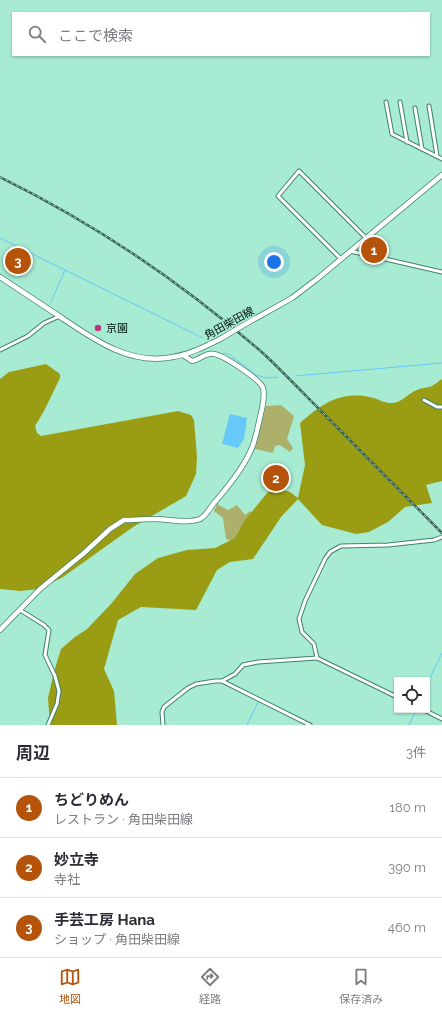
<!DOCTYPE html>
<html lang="ja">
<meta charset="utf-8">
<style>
:root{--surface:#fff;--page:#f7f7f7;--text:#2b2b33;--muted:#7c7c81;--line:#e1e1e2;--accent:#b45309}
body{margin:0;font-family:Raleway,"Noto Sans JP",sans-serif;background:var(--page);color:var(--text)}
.controls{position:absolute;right:12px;bottom:12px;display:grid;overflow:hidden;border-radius:0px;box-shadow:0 1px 3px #0004}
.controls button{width:36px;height:36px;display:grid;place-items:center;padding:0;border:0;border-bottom:1px solid var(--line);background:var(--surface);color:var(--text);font:20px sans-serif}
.you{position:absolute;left:274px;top:262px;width:14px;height:14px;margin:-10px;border:3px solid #fff;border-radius:50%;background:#1a73e8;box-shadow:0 0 0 6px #1a73e833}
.badge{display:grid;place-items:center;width:26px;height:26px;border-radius:50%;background:var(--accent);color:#fff;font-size:13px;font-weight:700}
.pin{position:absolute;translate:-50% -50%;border:2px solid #fff;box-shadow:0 1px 4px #0006}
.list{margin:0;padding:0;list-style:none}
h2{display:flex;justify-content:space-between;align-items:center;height:52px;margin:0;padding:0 16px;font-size:17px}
h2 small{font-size:13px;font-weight:400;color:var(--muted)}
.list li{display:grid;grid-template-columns:26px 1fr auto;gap:12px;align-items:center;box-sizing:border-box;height:60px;padding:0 16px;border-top:1px solid var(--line)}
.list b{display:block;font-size:15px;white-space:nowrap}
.list p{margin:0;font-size:13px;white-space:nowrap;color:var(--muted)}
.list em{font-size:13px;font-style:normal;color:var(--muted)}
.icon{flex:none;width:22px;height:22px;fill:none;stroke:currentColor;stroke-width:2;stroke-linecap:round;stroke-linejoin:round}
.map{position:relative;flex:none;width:442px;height:725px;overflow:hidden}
.search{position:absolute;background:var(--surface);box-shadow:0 1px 3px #0004;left:12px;right:12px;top:12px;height:44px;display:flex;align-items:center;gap:10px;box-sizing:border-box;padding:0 14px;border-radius:0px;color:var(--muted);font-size:15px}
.sheet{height:232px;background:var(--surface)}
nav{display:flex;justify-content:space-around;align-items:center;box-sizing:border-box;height:56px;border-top:1px solid var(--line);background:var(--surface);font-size:11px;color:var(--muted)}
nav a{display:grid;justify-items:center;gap:2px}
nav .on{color:var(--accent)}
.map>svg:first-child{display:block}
.green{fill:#acb06b}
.forest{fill:#9a9d13}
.water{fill:#66c9f9}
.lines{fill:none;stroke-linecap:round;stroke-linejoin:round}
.stream{stroke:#66c9f9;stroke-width:1}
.street-casing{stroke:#3f816d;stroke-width:5}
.secondary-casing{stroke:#3f816d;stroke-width:6}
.street{stroke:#fff;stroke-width:3}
.secondary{stroke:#fff;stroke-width:4.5}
.rail-casing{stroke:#3d6254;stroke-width:2.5}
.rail{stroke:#a7ebd3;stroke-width:1;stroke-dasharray:3;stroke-linecap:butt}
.secondary-bridge-casing{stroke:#3f816d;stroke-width:6;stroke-linecap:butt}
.secondary-bridge{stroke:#fff;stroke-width:4.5}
.poi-dot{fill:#bc3980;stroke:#a7ebd3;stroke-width:1.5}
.labels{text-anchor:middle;stroke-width:3;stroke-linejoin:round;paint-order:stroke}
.street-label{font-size:11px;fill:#00130c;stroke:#a7ebd3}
.poi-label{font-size:11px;fill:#00130c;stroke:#a7ebd3;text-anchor:start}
</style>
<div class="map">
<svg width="442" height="725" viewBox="0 0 442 725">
<rect width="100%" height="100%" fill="#a7ebd3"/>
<g class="green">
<path d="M281,405L294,416L287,439L293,448L290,452L280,445L275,446L273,453L255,449L266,406Z"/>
<path d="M217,504L228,510L237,505L245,515L250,511L262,527L233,541L226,539L223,518L214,511Z"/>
</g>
<g class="forest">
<path d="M46,364L60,374V378L44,411L35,426L37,433L41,436L178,411L191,415L194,420L197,457L196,474L186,496L133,527L63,577L39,589L20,591L0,589V379L9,372Z"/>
<path d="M442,379V481L426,485L432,503L405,507L388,522L369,532L356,534L322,525L298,499L281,517L253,559L230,562L217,570L196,610L141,607L118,620L104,669L114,691L117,725H50L48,698L54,672L61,649L75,637L87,629L111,604L135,574L158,558L187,550L215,548L235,538L245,520L268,492L280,489L290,492L298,498L305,465L300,423C321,405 339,391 369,397C377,398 385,404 393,403C403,402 408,393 417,390C421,388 425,388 429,387C434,386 438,381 442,379Z"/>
</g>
<path class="water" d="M230,414L247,418L244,439L238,448L222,444Z"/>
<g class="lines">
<g class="stream">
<path d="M0,238L203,338"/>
<path d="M51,302L65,270"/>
<path d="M224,353L229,354L256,375L265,378L278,377"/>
<path d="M295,376L442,363"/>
<path d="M427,684L442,653"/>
<path d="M247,725L258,702"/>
<path d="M409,725L416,710"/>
</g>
<defs>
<g id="street">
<path d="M386,102L392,134L442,159"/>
<path d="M400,102L407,142"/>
<path d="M429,106L437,156"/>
<path d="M415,108L422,149"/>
<path d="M350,251L442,272"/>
<path d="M341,259L278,196L299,171L366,238"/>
<path d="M0,350L28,336L44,323L60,316"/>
<path d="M424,400L437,407H442"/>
<path d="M20,610L44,625L49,630L45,655L55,676L59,691L57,704L48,725"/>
<path d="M317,658L314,644L302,632L299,619L305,601L325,559L330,552L341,546L388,545L434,540L442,537"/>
<path d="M222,681L310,725"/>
<path d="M424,710L442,719"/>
<path d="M163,725L162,712L164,707L188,688L196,684L215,681H222L235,674L243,665L258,662L317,658L397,697"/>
</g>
<g id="secondary">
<path d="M0,277C20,290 39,303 59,316C93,339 130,366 173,357C191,354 206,346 222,338"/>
<path d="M242,326L292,298L317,279L442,175"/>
<path d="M0,630L40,589L84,553L110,529L124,520C134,520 145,519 155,519C167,519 188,524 200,519C206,516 210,508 214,503C228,487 246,465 253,445C257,433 259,421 262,409C263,403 265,395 263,388C261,380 223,355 214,354C205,352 200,360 192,361L183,355"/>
</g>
</defs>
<use href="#street" class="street-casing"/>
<use href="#secondary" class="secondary-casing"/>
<use href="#street" class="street"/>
<use href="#secondary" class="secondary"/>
<defs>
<path id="rail" d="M0,177C96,224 185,285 265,355C284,373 302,392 321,411C361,451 401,492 442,533"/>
</defs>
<use href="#rail" class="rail-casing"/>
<use href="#rail" class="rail"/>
<defs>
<path id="secondary-bridge" d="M222,338L242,326"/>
</defs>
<use href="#secondary-bridge" class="secondary-bridge-casing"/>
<use href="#secondary-bridge" class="secondary-bridge"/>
</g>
<circle class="poi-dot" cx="98" cy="328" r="4"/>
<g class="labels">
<g class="street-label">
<text transform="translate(229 323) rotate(-29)" y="4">角田柴田線</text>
</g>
<g class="poi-label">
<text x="106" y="332">京園</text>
</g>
</g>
</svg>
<div class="controls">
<button><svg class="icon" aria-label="locate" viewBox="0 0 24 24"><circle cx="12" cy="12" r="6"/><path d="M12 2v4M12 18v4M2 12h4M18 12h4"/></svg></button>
</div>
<div class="you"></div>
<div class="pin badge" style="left:374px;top:250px">1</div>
<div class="pin badge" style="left:276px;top:478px">2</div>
<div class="pin badge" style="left:18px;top:261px">3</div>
<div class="search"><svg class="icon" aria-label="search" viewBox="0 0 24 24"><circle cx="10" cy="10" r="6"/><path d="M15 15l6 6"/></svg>ここで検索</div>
</div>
<section class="sheet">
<h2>周辺<small>3件</small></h2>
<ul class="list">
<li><span class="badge">1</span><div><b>ちどりめん</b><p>レストラン · 角田柴田線</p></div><em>180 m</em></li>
<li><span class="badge">2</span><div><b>妙立寺</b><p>寺社</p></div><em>390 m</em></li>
<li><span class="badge">3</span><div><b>手芸工房 Hana</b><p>ショップ · 角田柴田線</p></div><em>460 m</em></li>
</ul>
</section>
<nav>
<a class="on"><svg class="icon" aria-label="map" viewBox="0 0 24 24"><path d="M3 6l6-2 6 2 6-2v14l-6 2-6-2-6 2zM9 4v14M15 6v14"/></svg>地図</a>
<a><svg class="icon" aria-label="directions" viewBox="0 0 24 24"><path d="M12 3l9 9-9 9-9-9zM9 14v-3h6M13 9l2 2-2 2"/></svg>経路</a>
<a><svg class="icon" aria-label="saved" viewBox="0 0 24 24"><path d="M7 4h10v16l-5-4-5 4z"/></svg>保存済み</a>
</nav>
